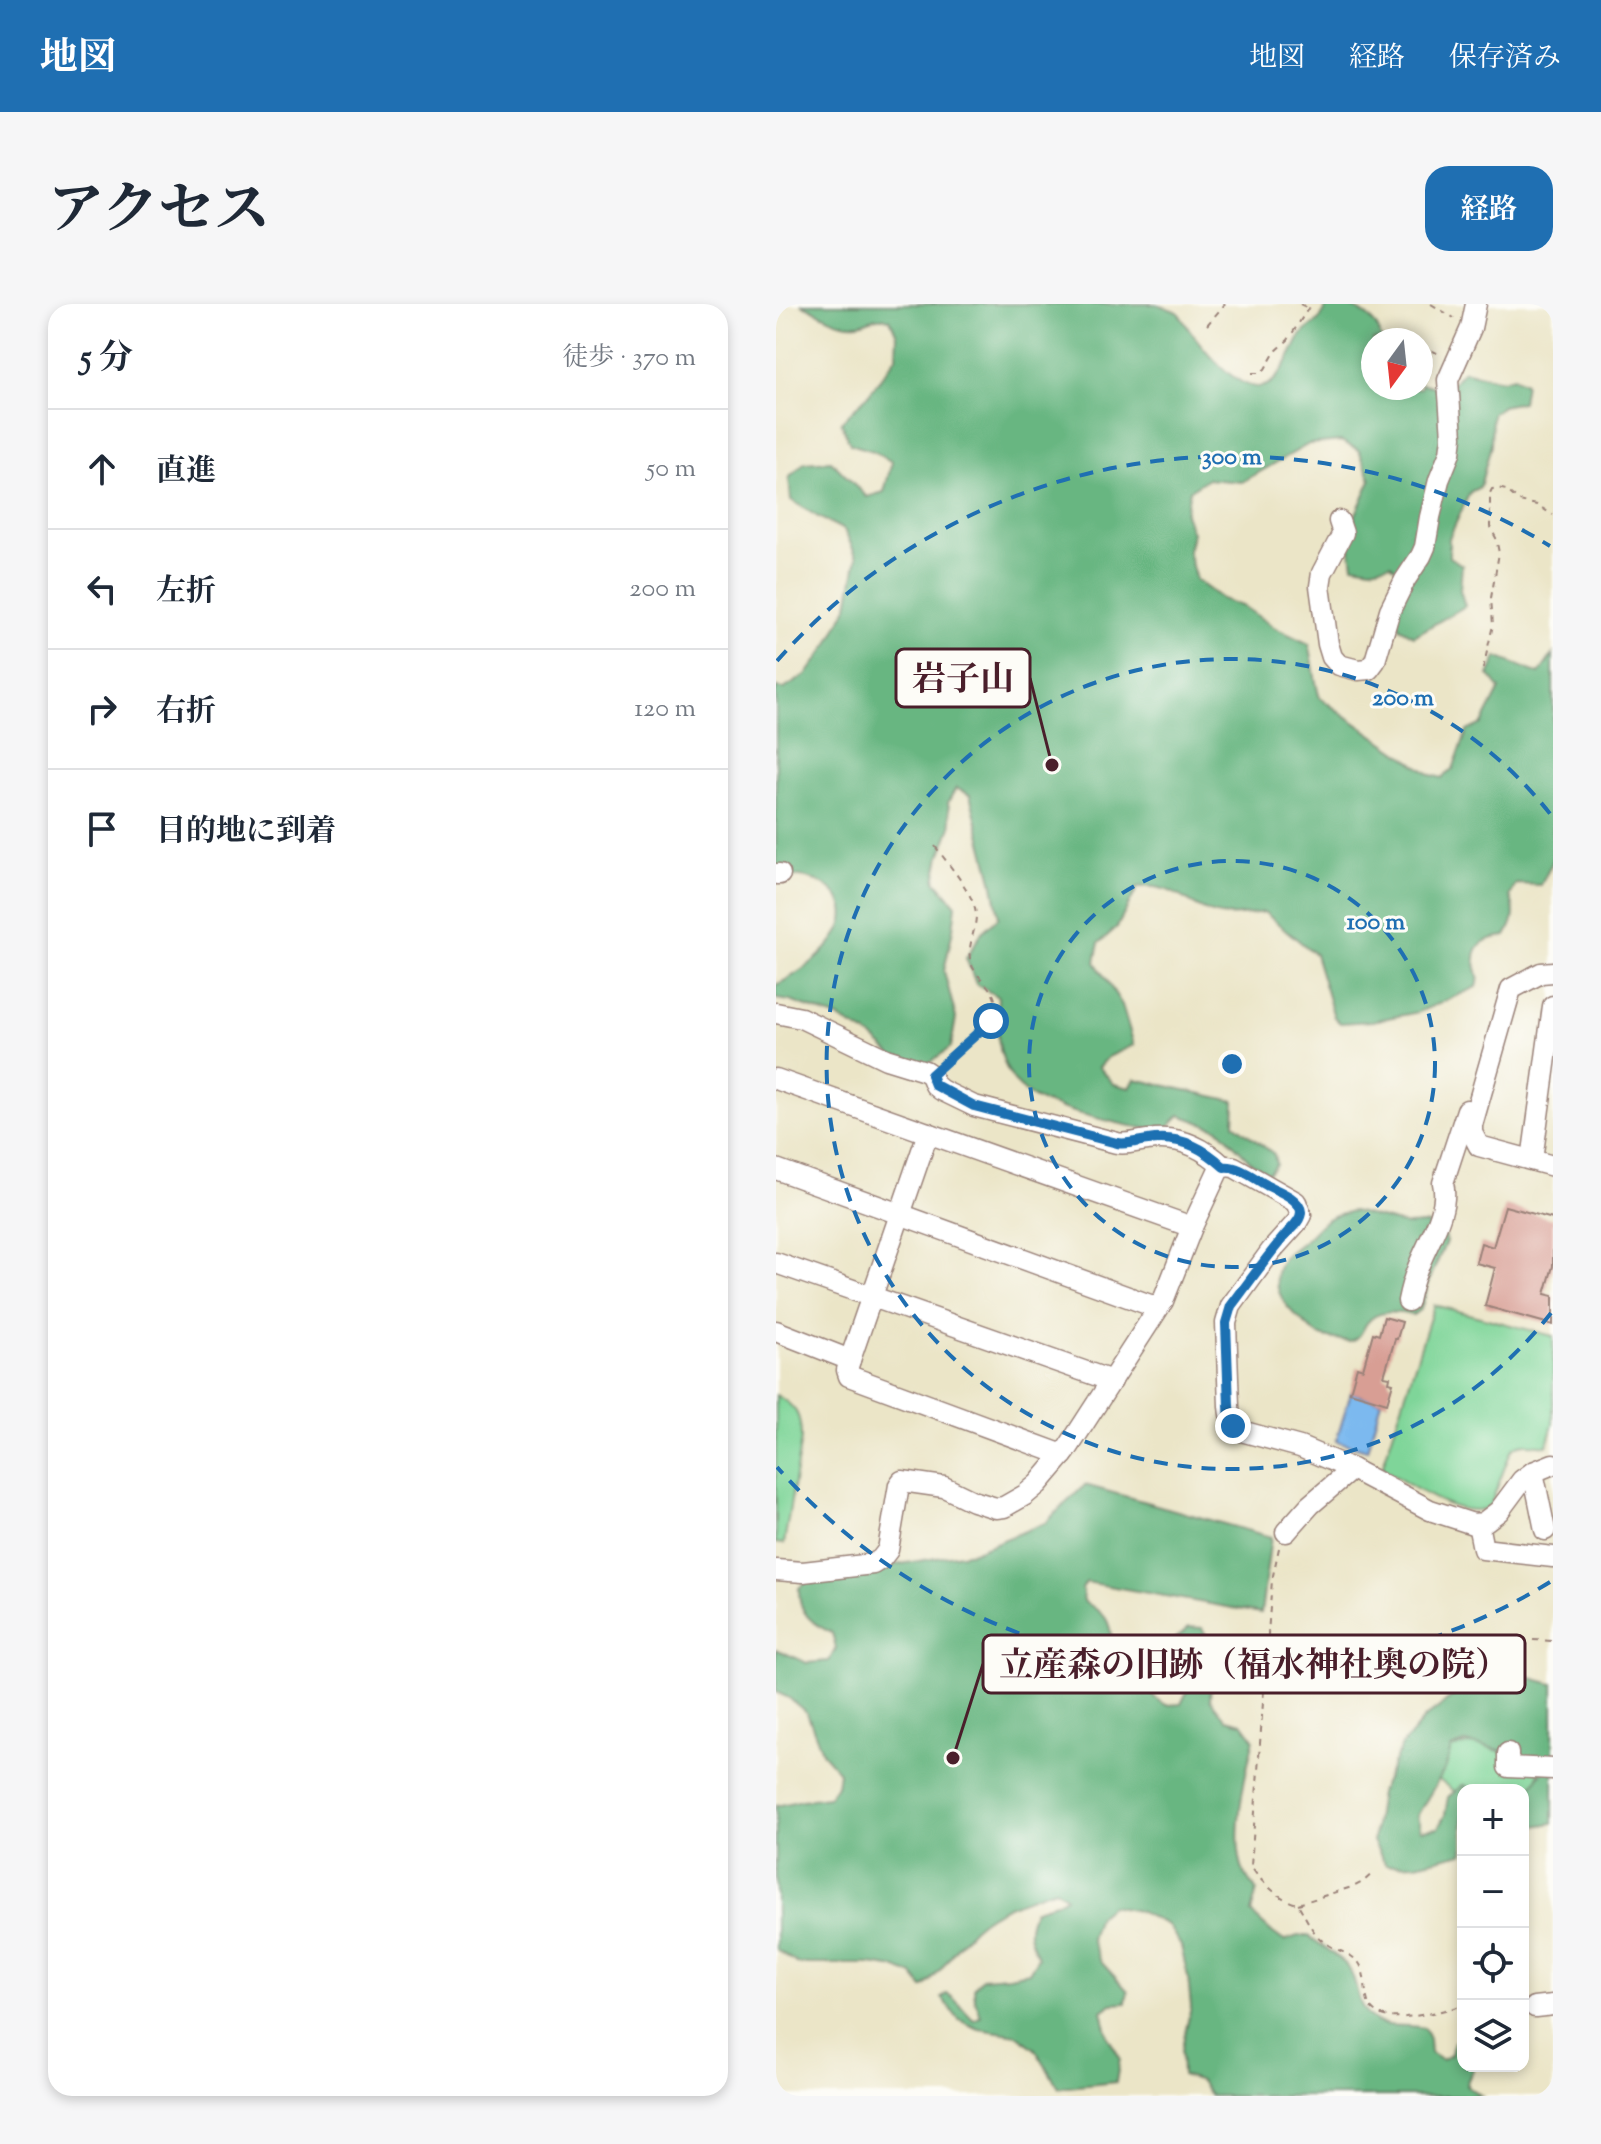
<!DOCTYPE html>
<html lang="ja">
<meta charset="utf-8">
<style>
:root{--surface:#fff;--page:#f6f6f7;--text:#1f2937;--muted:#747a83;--line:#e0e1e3;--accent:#1f6fb2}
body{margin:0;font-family:"Sorts Mill Goudy","Noto Serif JP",serif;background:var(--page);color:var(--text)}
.controls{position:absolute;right:24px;bottom:24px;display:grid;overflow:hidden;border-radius:16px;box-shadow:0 4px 12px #0003}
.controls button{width:72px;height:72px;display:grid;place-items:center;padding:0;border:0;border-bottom:2px solid var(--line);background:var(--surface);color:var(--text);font:40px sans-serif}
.compass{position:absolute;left:585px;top:24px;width:72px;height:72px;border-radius:50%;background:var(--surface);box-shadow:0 4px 12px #0003;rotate:195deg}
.stop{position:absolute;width:24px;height:24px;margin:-18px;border:6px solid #1f6fb2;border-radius:50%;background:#fff}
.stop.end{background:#1f6fb2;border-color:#fff;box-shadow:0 2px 8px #0008}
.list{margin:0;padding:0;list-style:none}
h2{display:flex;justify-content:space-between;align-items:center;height:104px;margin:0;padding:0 32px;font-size:34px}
h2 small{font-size:26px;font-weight:400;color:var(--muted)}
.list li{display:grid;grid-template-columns:52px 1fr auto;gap:24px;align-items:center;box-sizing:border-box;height:120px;padding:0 32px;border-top:2px solid var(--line)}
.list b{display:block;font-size:30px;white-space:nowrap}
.list em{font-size:26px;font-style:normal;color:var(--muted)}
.icon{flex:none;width:44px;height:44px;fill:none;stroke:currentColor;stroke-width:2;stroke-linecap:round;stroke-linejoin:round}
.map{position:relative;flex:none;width:777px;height:1792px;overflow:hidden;border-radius:24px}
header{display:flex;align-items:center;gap:48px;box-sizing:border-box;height:112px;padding:0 40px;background:var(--accent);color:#fff}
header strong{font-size:38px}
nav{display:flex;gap:44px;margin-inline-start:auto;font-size:28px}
.intro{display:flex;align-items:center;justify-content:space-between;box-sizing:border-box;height:192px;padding:0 48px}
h1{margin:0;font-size:56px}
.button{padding:20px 36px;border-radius:24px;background:var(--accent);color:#fff;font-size:28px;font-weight:700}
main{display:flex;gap:48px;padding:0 48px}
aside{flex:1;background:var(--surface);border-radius:24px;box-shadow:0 4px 12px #0003}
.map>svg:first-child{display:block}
.green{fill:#7fd599;stroke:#647a62;stroke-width:2}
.forest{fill:#67b681;stroke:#586a56;stroke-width:2}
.water{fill:#7cb9ef;stroke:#636c8d;stroke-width:2}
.building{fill:#d89e94}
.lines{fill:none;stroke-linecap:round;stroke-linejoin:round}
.minor-casing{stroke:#9a8279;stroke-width:23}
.path{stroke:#9a8279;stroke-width:2;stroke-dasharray:6 6;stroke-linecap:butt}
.minor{stroke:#fff;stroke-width:20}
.route{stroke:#1f6fb2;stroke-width:10}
.ring{fill:none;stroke:#1f6fb2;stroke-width:4;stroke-dasharray:14 10}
.centre{fill:#1f6fb2;stroke:#fdfcf7;stroke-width:4}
.ring-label{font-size:24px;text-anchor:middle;font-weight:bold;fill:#1f6fb2;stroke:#fdfcf7;stroke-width:6;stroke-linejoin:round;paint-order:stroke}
.leader{fill:none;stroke:#4a1f2b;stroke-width:3}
.callout-dot{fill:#4a1f2b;stroke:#fdfcf7;stroke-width:3}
.callout{fill:#fdfcf7;stroke:#4a1f2b;stroke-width:3}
.callout-label{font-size:34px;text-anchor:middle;font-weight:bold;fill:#4a1f2b}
</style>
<header>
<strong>地図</strong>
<nav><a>地図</a><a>経路</a><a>保存済み</a></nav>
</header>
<div class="intro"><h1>アクセス</h1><a class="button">経路</a></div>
<main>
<aside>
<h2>5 分<small>徒歩 · 370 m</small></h2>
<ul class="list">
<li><svg class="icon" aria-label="ahead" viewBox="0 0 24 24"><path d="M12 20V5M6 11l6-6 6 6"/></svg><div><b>直進</b></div><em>50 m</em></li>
<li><svg class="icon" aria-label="left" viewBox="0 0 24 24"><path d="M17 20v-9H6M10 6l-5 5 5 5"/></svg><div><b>左折</b></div><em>200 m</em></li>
<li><svg class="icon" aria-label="right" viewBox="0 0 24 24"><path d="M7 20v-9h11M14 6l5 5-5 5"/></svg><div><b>右折</b></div><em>120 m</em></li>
<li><svg class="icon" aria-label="arrive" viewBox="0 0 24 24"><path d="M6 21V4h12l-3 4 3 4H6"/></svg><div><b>目的地に到着</b></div></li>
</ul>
</aside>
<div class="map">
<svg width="777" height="1792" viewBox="0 0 777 1792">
<rect width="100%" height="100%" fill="#fdfcf7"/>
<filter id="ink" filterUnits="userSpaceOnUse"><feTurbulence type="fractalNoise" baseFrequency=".0125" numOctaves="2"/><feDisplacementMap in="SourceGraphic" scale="16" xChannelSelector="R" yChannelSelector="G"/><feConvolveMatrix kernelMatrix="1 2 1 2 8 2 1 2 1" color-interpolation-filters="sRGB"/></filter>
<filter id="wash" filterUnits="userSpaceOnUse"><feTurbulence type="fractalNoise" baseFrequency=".006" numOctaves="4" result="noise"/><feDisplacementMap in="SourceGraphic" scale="32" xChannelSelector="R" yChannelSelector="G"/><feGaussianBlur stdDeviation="1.8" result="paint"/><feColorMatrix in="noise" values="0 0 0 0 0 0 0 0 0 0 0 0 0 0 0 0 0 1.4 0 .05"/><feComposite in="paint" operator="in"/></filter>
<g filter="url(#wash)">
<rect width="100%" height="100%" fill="#ebe5c7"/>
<g class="green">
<path d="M658,1001L777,1032V1120L771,1142C758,1141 743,1136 735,1147L714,1202C686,1219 631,1179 606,1164Z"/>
<path d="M0,1091C21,1103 25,1111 25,1135L8,1240L0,1239Z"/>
<path d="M698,1440L764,1458L762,1476L747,1494V1486H698L688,1481L679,1488L663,1476L675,1444Z"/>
</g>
<g class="forest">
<path d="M25,0H381L402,8C414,29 469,106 498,76C509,65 517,47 524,33C529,25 536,23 542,17C547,12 549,6 551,0C557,0 565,0 570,1C587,7 603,17 605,36H597V84H645V79L670,86L687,67L726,76L737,73L749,79L746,98L726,102L716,110L715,141L704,183L694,188L673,234V253L686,261L684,286L689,302L638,332L624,324L616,301L621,266L615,260L595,264L577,261L572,228L595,176L583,146L565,137L533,140L466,178L431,175L414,186L409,210L416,229L412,248L420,276L446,295L468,303L499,324L533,340C538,358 538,377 544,394L655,471L666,474L677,465L691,427L706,420L724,385L713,371L721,353L763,370L777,350V557L765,581L740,580L734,592C741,609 738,618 730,632C714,634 698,637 699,657C699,668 705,670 701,683L643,708L596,717L564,719L558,713L539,650L488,608C474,610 457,613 444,611C412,605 400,578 362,583L341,623L323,639L319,658L346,701L358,741L332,753L323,763L338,780L354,784L359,775L459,797L458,820L498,850L500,860L492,869L475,858L443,825L404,811C400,815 395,821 390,824C374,831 275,803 257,794C251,790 243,782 238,777C220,752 220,722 222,693L200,680L190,654L206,628L223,613L216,576L194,491L180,484L172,498L175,523L164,552L159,577L180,601L177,625L168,667L180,714L175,743L152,760L116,751L96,733L62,714L14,697L0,695V681C23,670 48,652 62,629C85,590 32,564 0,575V384L8,385L31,370L53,340L72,302L81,253L68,226L42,213L15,196L13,174L28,159L55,157L91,193L108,188L116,158L97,147L74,140L65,118L93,90L120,53L121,31L114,15C92,11 99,18 82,20C63,23 42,7 25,0Z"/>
<path d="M577,907L631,921L652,920L667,927L670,938L656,970L645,1005L637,1011C622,1008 601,1005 591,1019C586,1026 585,1034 575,1037C572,1037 550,1034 545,1032C538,1030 533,1023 526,1017C508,1003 490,977 508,954C512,948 521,943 527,938C547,919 547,912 577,907Z"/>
<path d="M309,1181L495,1233L485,1309L310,1278L306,1285L308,1297C329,1311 334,1313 336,1339L380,1343L392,1341L413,1323L426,1324L431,1333L419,1349L387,1365L376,1377L377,1392L390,1401L405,1400L422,1365L436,1362L434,1395L450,1415L466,1419L478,1435C469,1470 453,1538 469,1571C472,1576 477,1581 481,1586L475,1609L497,1629L508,1637L522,1632H533C542,1639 567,1656 572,1663C583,1679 580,1708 599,1717C615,1725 632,1719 648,1724L653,1735L654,1749L665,1756L675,1751L677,1738L684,1736L687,1737V1762H698L690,1781L705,1792H435L425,1777L406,1771L405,1747L415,1703L412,1673L405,1642L392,1621L362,1607L334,1602L322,1612L315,1635L325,1658L352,1687L350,1699L336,1700L326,1707L332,1733L344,1754L340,1778L283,1784L259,1745L241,1731L203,1725L183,1716L166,1694L171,1690C179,1692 189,1709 198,1716L205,1712L199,1696L198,1683L206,1674L233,1672L253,1668L262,1653C252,1632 249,1627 259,1605L279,1599L290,1593L279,1585C248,1596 213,1605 191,1631C176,1648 165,1670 147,1684L137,1671L121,1664L94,1660H22L0,1645V1502L26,1496L52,1493L61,1482L63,1468L47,1450L31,1409L13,1394L0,1388V1345L31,1359L53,1357L60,1344L56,1329C35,1319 22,1309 23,1284L34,1275L197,1248L269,1219Z"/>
<path d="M733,1368L777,1380V1519L747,1524V1495L766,1468L764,1458L734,1448L689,1439L675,1444L670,1463L641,1512L645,1526L662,1524L669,1511L672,1493L687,1481L698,1486H687V1549L640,1560L610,1561L597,1537L604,1488L626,1441L649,1414L688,1384Z"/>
</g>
<path class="water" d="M575,1088L605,1097L591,1146L560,1137Z"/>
<g id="blocks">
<g class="building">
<path d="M729,902L777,915V962L769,990L777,992V1021L709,1002L719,964L700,959L705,939L717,943Z"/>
<path d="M608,1013L626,1018L621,1035H619L608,1072L614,1073L613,1078L617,1079L611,1099L574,1088L581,1063L587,1065L597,1029L603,1031Z"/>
</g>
</g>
</g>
<g filter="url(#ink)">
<use href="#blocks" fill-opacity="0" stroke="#9a8279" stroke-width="2"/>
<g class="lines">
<defs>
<g id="minor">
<path d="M563,217L567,229L546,269L544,282L552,340L556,353L563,361L582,366L593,365L599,357L614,306L629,276L645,252L649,243L654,213L663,176L674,149L676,133L672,76L695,24L700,0"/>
<path d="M0,570H4"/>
<path d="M777,668L765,669L735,685L696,821V829L703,842L777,862"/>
<path d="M0,709L25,714L110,755L149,767L155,771L159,781L165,786L198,802L341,839C352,841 361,837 372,836C402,831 427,843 448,863"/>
<path d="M0,775L416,923"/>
<path d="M152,829L74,1056L71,1066L73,1072L287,1151"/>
<path d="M756,856L777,702"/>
<path d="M0,865L374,1001L382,1002"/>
<path d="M0,959L336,1077"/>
<path d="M632,997C634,987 637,976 641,966C650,940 674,907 667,879L691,806"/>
<path d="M0,1027L74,1056"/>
<path d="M757,1168L769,1226"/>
<path d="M702,1220L707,1245L777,1253"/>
<path d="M510,1228L534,1201L576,1165"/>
<path d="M0,1266L27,1268L97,1260L105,1255L112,1246L123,1181L126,1177L168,1183L197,1197L220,1204L228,1203L249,1191L262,1180L290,1147L387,997L416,923L443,865L450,862L458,863L520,898L525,911L521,918L495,947L455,1002L450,1019L453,1102C454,1114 455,1120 465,1127L524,1143L576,1165L654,1206L697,1220L707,1219L723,1207L746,1176L757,1168L777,1160"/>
<path d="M732,1449V1463L777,1465"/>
<path d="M759,1703L777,1701"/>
</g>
</defs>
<use href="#minor" class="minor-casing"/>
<g class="path">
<path d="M524,0L532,4"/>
<path d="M655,0L678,14"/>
<path d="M431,21L449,0"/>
<path d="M618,36L621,31L624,30L636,36"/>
<path d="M645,41L665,51"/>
<path d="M476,69H482L489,65L499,48L512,36L535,0"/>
<path d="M707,365L717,321L715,294L723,249L720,234L714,223V189L716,185L722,184L730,186L743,197L761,201L777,211"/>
<path d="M159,542C171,559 199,590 200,611C200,627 190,644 195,659C201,677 224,685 219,707C214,728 182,745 167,759"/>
<path d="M503,1244L496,1276L475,1562C482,1576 507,1598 522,1600C530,1613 537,1632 551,1640C561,1647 575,1649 583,1659C590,1668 588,1689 593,1701C605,1726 665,1706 687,1702"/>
<path d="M757,1336L777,1337"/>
<path d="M522,1600L579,1582L587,1578L598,1568"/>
</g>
<use href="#minor" class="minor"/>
</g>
</g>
<g class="lines" filter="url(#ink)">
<path class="route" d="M215,717L155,771L159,781L198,802L341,839C352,841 361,837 372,836C402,831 427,843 448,863C462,861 479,875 492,882C503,887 524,895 525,908C525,916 517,923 512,928C491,952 474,977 455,1002L450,1019L453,1102L454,1115L457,1122"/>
</g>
<g class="ring">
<circle cx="456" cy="760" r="203"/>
<path d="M775 1009A405 405 0 1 1 775 511"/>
<path d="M774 1278A608 608 0 0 1 1 1163M1 357A608 608 0 0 1 774 242"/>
</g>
<circle cx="456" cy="760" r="12" class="centre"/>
<g class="ring-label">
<text x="456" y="160">300 m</text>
<text x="627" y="401">200 m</text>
<text x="600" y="625">100 m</text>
</g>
<path class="leader" d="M276 461L254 374M177 1454L207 1360"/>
<g class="callout-dot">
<circle cx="276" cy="461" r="8"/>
<circle cx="177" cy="1454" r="8"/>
</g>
<g class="callout">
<rect x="120" y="345" width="134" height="58" rx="8"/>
<rect x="207" y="1331" width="542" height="58" rx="8"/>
</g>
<g class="callout-label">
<text x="187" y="386">岩子山</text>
<text x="478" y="1372">立産森の旧跡（福水神社奥の院）</text>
</g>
</svg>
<div class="controls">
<button>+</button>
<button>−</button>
<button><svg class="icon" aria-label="locate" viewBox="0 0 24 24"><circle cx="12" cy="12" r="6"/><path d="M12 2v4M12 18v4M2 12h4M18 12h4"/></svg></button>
<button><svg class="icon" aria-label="layers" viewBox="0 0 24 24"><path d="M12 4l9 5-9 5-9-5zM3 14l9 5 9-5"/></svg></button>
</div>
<svg class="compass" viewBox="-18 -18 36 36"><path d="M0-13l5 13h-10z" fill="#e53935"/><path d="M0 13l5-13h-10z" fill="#747a83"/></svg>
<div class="stop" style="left:215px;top:717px"></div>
<div class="stop end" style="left:457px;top:1122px"></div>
</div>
</main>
